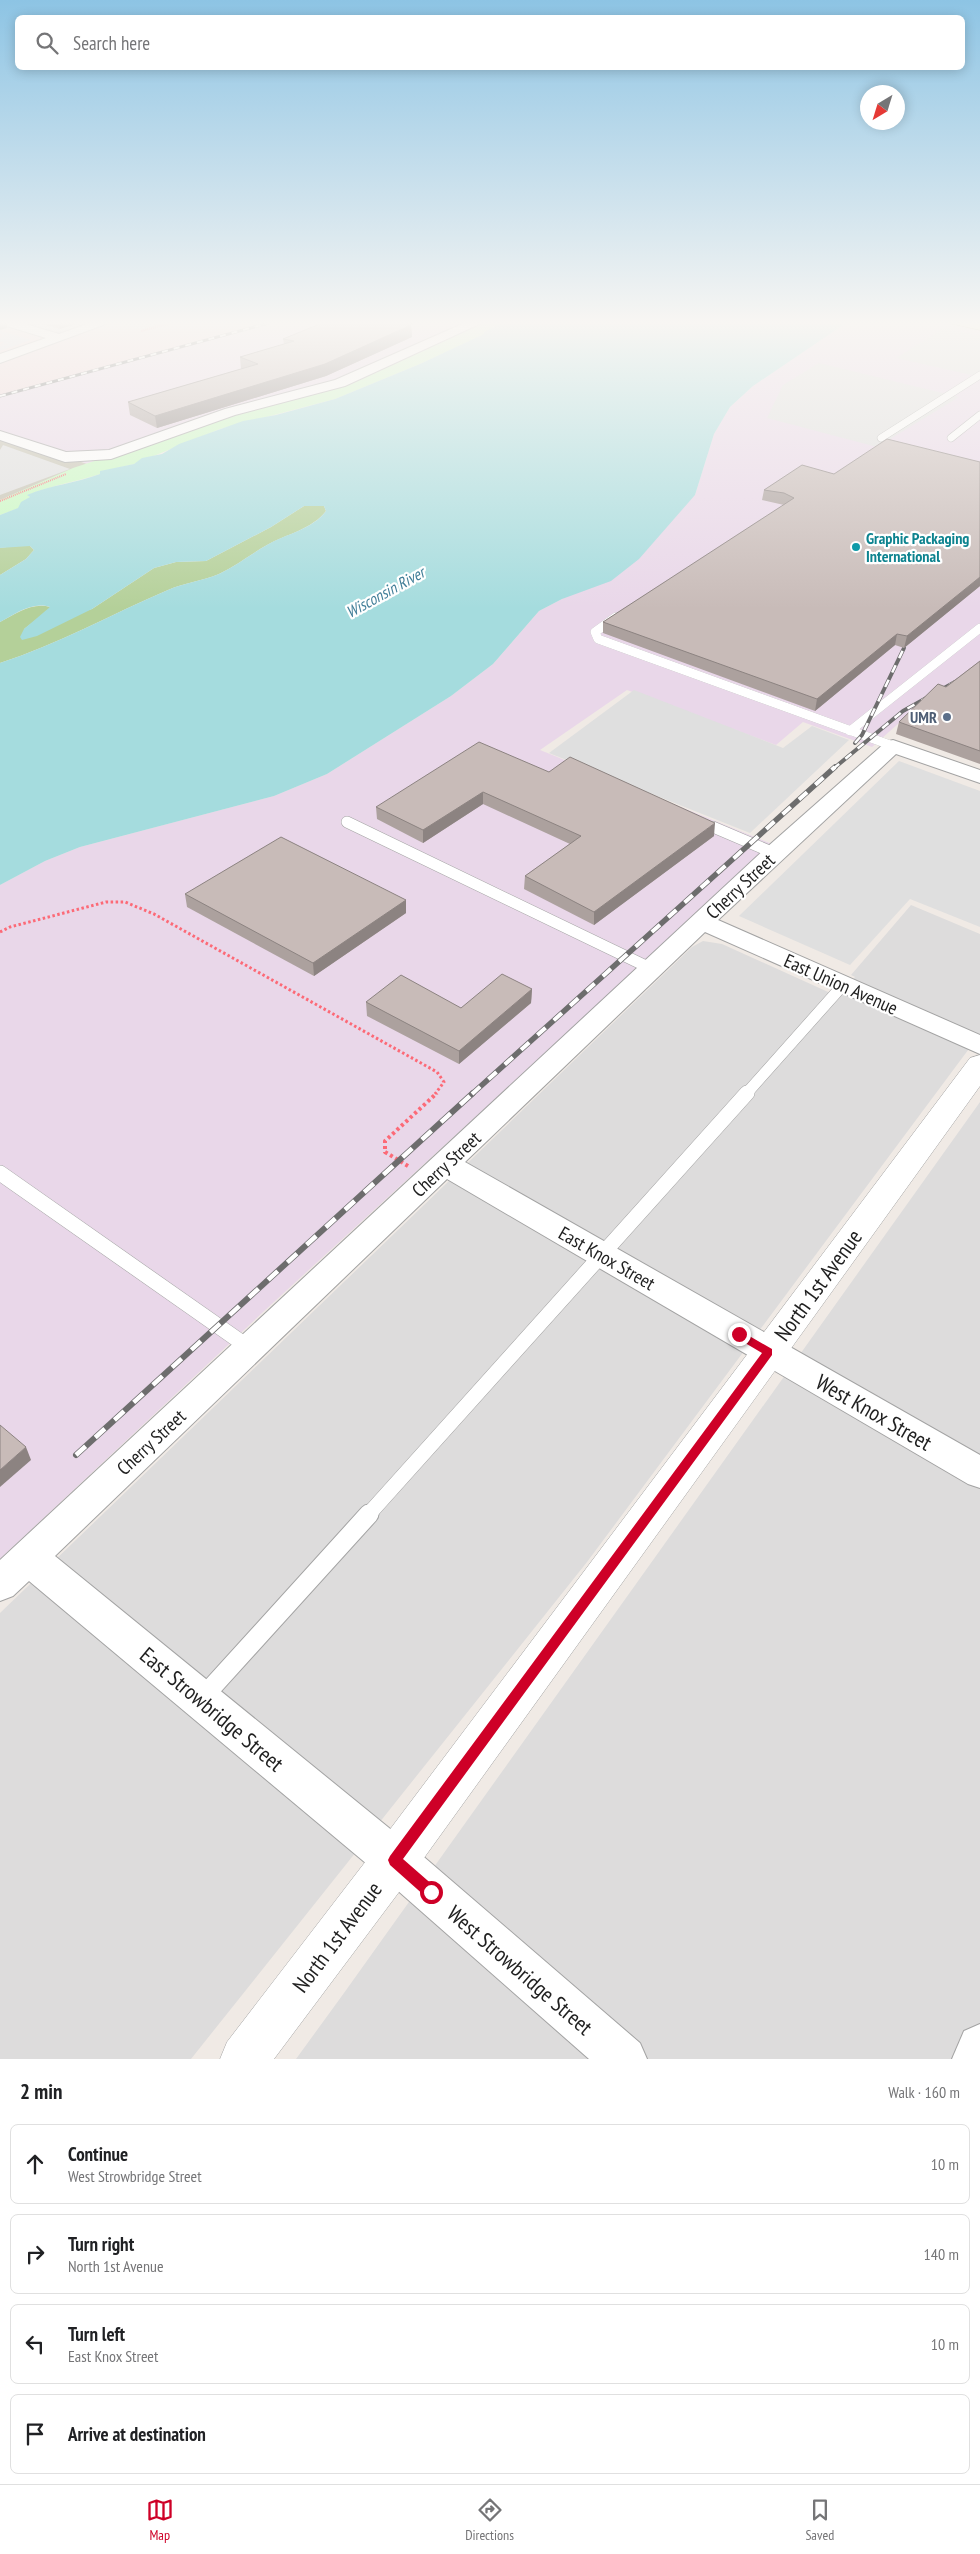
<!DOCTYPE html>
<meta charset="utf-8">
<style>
:root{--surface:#fff;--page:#f2f2f2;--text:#202124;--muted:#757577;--line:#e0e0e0;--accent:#ce0027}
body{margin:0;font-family:"PT Sans Narrow",sans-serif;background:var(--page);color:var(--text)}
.compass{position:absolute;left:860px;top:85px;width:45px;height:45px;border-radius:50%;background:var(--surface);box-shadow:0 2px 12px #0003;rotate:218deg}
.stop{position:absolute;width:15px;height:15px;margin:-11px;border:4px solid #ce0027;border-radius:50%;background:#fff}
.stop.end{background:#ce0027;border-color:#fff;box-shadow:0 1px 5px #0008}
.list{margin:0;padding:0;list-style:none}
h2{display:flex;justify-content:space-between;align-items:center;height:65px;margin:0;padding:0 20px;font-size:21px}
h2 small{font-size:16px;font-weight:400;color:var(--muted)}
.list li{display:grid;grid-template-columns:32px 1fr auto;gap:15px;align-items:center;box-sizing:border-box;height:80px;margin:0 10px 10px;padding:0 10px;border:1px solid var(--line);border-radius:8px}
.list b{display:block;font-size:19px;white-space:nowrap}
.list p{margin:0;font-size:16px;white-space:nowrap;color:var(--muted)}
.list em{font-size:16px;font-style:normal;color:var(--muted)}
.icon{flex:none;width:28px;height:28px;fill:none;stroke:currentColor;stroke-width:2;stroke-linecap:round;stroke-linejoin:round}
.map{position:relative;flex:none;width:980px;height:2059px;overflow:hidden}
.search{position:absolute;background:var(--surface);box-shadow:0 2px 12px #0003;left:15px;right:15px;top:15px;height:55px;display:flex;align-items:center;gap:12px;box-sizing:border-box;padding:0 18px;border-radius:8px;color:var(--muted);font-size:19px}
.sheet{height:425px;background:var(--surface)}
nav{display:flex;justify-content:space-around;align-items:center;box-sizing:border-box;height:70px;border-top:1px solid var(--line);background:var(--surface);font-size:14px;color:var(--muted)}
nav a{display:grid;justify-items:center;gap:2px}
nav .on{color:var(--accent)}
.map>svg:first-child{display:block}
.residential{fill:#dddcdc}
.commercial{fill:#f1d4d8}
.industrial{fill:#e9d7e9}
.construction{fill:#c4c1b0}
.forest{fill:#b4d099}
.park{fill:#c8fac1}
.parking{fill:#dfdfdf}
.plaza{fill:#d9dbe6}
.water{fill:#a5dcde}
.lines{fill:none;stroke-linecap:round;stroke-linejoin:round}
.service-far4-casing{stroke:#a3a3a3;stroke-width:8}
.service-far3-casing{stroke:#a3a3a3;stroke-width:9}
.service-far2-casing{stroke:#a3a3a3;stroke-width:12}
.service-far1-casing{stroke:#a3a3a3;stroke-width:16}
.service-casing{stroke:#a3a3a3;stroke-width:21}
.minor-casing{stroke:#a3a3a3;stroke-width:2}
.tertiary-casing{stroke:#a3a3a3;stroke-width:1}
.secondary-casing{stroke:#786e03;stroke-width:1}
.path-far2{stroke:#fc6a77;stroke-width:2;stroke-dasharray:1 1;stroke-linecap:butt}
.path-far1{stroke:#fc6a77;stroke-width:3;stroke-dasharray:2.5 2.5;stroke-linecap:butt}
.path{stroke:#fc6a77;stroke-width:4;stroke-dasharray:3 3;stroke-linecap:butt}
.service-far4{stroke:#fff;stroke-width:7}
.service-far3{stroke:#fff;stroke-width:9}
.service-far2{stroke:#fff;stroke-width:11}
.service-far1{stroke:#fff;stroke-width:15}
.service{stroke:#fff;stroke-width:19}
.minor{fill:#fff;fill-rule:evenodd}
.tertiary{fill:#fff;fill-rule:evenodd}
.secondary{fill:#faf1b8;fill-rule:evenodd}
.rail-far3-casing{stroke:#6d6d6d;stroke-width:3}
.rail-far2-casing{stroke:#6d6d6d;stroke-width:4}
.rail-far1-casing{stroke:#6d6d6d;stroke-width:5.5}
.rail-casing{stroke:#6d6d6d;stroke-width:6}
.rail-far3{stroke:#fff;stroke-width:2;stroke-dasharray:6;stroke-linecap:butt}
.rail-far2{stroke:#fff;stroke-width:2.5;stroke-dasharray:8;stroke-linecap:butt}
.rail-far1{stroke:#fff;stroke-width:4;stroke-dasharray:11;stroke-linecap:butt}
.rail{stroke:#fff;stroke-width:4.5;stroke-dasharray:13;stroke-linecap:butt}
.wall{fill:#aca19e}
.shaded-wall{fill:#8c8381}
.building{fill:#c8bbb8;stroke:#8c8381}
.route{fill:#ce0027}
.culture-dot{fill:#0f9aa8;stroke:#fff;stroke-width:2}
.service-dot{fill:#5c6f8a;stroke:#fff;stroke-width:2}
.labels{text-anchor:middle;stroke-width:4.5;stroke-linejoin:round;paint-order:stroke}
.far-culture-label{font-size:16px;font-weight:bold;fill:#0d838f;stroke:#fff;text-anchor:start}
.far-water-label{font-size:16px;font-style:italic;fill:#417e98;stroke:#fff}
.far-service-label{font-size:16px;font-weight:bold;fill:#4e5e75;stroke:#fff;text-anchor:end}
.street-label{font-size:19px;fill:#1f1f1f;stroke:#fff}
.near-street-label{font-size:22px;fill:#1f1f1f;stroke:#fff}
</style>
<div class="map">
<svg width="980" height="2059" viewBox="0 0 980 2059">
<rect width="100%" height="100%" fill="#f0eae5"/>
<g class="residential">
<path d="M0,321H109L58,339Z"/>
<path d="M911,905L980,934V1034L587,1562L191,2059H0V1613L692,947L703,941L722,944L837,996L855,977L851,975Z"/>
<path d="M980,1102V2059H296L344,1993Z"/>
</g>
<path class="commercial" d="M109,321H276L0,396V326L8,323L58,339Z"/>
<g class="industrial">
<path d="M276,321H488L351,384L247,411L87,464L0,434V396Z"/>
<path d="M849,321H945L980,329V668L917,707L872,747L803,722L776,745L627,690L540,750L772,844L262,1313L0,1559V885L45,861L80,847L274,796L327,774L451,696L493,664L539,611L562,599L695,495L714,434L730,407L753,386Z"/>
</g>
<path class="construction" d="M0,434L87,464L0,500Z"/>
<g class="forest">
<path d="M316,505L324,506L326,511C312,529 287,534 267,545C251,554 236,566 219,574C202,581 184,583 168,590C112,614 58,644 0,663V622C16,614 32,602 50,607L49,610L24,629L92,609L154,568L176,562L206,561L271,527L304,506Z"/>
<path d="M20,545L30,546L34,550L26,559L0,575V548Z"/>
</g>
<path class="park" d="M488,321H505L485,334L420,364L335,399L220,429L134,464L100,472V474C76,482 52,485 28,495L30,497L19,508L0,515V500L73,468L219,420L351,384Z"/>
<g class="parking">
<path d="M125,321L137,323L170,321L142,330L118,323Z"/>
<path d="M944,328L980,336V377L896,358Z"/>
<path d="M819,363L959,397L877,447L767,418L783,385Z"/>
<path d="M3,445L70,469L0,495V450Z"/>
<path d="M634,690L783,748L812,726L849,740L750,833L549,753Z"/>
<path d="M899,761L980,791V927L910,899L850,965L739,916Z"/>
</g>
<path class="plaza" d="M0,331L28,339L31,340L0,351V346L8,344L0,345L4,342H0V338L8,335L0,337L4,334H0Z"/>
<path class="water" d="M505,321H849L753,386L730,407L714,434L695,495L639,559L611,581L562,599L539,611L493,664L451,696L327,774L274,796L80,847L45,861L0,885V663C58,644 112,614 168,590C184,583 202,581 219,574C236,566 251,554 267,545C286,534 313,529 326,511L324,506H304L271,527L206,561L176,562L154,568L92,609L37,636L22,640L20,637L24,629L50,607C32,601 15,614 0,622V575L26,559L34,550L30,546L0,548V515L18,508L21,502L30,497L27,495C51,485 76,483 100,474V471L134,464L142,458L162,454L179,444L243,421L276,415L335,399L420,364L484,334V332Z"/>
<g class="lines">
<defs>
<g id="service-far4">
<path d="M881,438L980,375"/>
<path d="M951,438L980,415"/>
</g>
<g id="service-far3">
<path d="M616,617L595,632L598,639L893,746"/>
<path d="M850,731L980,628"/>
</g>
<g id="service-far2">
<path d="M347,822L652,969"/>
<path d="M713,827L774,853"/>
<path d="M746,1094L843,985"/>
</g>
<g id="service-far1">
<path d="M0,1173L251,1349"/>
<path d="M368,1515L747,1093"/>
</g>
<path id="service" d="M203,1697L369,1514"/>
<g id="minor">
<path d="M0,321H16L59,334L95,321H114L0,363V354L46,338L0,324Z"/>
<path d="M469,321H486L345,386L235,415L111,459L65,462L0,440V431L66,452L109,450L225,409L335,380Z"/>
<path d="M893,740L980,770V783L896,754L718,920L980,1035V1054L705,932L465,1162L980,1455V1488L968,1484L447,1179L55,1556L410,1845L640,2043L647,2059H589L380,1875L29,1581L13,1596L0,1601V1560L766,848L886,742Z"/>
<path d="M980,2024V2059H952L964,2031Z"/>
</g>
<path id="tertiary" d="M980,1055V1086L411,1876L274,2059H220L227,2042L379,1844L970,1058Z"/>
<path id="secondary" d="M951,321L980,322V330L953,324Z"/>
</defs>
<use href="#service-far4" class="service-far4-casing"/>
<use href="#service-far3" class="service-far3-casing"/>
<use href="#service-far2" class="service-far2-casing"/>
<use href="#service-far1" class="service-far1-casing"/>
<use href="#service" class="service-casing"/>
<use href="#minor" class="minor-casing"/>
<use href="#tertiary" class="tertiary-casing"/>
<use href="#secondary" class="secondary-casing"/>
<g class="path-far2">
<path d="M171,321L141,331L177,322"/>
<path d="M0,501L66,474"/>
</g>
<path class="path-far1" d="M0,932L10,927L106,902H125L154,914L437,1072L444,1082L435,1094"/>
<path class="path" d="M408,1166L385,1152V1141L437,1093"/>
<use href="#service-far4" class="service-far4"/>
<use href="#service-far3" class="service-far3"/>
<use href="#service-far2" class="service-far2"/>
<use href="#service-far1" class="service-far1"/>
<use href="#service" class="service"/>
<use href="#minor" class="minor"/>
<use href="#tertiary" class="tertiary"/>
<use href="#secondary" class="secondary"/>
<defs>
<path id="rail-far3" d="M0,396L276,321"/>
<g id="rail-far2">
<path d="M855,743L862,735L904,648"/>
<path d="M833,769L903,711L980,668"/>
</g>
<path id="rail-far1" d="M472,1094L835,767"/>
<path id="rail" d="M76,1455L473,1093"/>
</defs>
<use href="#rail-far3" class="rail-far3-casing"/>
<use href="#rail-far2" class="rail-far2-casing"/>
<use href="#rail-far1" class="rail-far1-casing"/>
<use href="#rail" class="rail-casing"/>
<use href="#rail-far3" class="rail-far3"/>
<use href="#rail-far2" class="rail-far2"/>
<use href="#rail-far1" class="rail-far1"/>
<use href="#rail" class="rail"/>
</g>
<g class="wall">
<path d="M25,321H84L60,329L35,322Z"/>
<path d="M214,321H231L223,324Z"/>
<path d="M420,321L411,325L412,337L326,376L157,428L130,415L128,402L241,369L240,357L284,344L283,339Z"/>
<path d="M980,462V586L904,648L895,645L815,711L603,633V622L784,505L762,500L764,490L834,474Z"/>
<path d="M980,661V764L896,734L899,722Z"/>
<path d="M549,772L714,836L594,925L524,889L525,876L570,844L483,804L423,843L377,819L376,807Z"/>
<path d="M185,894L406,900V913L314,976L187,907Z"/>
<path d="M532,989L531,1003L459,1064L367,1016L366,1002L461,1008Z"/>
</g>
<g class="shaded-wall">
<path d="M2,321H6L7,328L0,330V322Z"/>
<path d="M59,321H84L60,329Z"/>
<path d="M223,321H231L223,324Z"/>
<path d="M394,321H420L394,333Z"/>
<path d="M411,325L412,337L326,376L157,428L155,416Z"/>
<path d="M980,577V586L904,648L907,636Z"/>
<path d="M897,634L895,645L815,711L817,699Z"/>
<path d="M483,792V804L423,843V830Z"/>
<path d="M715,823L714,836L594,925V912Z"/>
<path d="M406,900V913L314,976L313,963Z"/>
<path d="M532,989L531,1003L459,1064V1051Z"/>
<path d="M26,1447L31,1460L0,1487V1470Z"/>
</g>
<g class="building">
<path d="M327,321H394L411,325L325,364L155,416L128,402L258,364L240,357L294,341L283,339Z"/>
<path d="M887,439L980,462V577L907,636L897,634L817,699L603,622L794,498L784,493L764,490L802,465L834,474Z"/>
<path d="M980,661V751L899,722L938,684L946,687Z"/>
<path d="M479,742L549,772L570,757L715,823L594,912L525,876L581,836L483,792L423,830L376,807Z"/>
<path d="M281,837L406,900L313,963L185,894Z"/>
<path d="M502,974L532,989L459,1051L366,1002L401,975L461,1008Z"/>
<path d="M0,1425L26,1447L0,1470Z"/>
</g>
<linearGradient id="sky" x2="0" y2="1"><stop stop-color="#8dc4e4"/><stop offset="0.53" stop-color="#f8f6f3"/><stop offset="1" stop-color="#f8f6f3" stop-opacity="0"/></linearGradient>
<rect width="980" height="609" fill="url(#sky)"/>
<path class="route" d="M739,1330L772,1349V1355L403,1859L435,1887L437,1892L435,1897L431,1898L426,1897L390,1865L388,1860L390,1856L762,1353L735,1337L734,1334Z"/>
<circle class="culture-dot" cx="856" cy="547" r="5"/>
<circle class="service-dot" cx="947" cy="717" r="5"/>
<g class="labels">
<g class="far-culture-label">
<text x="866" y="544">Graphic Packaging<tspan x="866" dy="18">International</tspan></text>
</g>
<g class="far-water-label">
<text transform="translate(385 592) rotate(-29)" y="6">Wisconsin River</text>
</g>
<g class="far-service-label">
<text x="937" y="723">UMR</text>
</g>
<g class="street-label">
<text transform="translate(740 886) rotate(-43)" y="7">Cherry Street</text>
<text transform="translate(841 984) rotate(24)" y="7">East Union Avenue</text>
<text transform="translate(446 1164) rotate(-43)" y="7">Cherry Street</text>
<text transform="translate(607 1258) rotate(30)" y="7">East Knox Street</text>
<text transform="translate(151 1442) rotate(-43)" y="7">Cherry Street</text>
</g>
<g class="near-street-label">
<text transform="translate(818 1285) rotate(-54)" y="8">North 1st Avenue</text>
<text transform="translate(874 1412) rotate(30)" y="8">West Knox Street</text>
<text transform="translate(212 1709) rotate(40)" y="8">East Strowbridge Street</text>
<text transform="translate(337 1937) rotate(-53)" y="8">North 1st Avenue</text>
<text transform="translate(520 1970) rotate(41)" y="8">West Strowbridge Street</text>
</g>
</g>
</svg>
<svg class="compass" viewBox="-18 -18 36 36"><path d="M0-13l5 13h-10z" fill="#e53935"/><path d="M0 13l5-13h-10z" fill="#757577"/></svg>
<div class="stop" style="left:431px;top:1892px"></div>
<div class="stop end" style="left:739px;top:1334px"></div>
<div class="search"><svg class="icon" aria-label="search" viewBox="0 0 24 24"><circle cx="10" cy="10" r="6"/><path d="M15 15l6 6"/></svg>Search here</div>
</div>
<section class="sheet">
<h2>2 min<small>Walk · 160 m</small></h2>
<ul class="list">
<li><svg class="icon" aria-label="ahead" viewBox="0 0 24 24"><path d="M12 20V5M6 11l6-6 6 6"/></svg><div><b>Continue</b><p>West Strowbridge Street</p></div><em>10 m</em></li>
<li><svg class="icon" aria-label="right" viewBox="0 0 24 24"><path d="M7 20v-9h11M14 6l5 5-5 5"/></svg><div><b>Turn right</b><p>North 1st Avenue</p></div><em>140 m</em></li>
<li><svg class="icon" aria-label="left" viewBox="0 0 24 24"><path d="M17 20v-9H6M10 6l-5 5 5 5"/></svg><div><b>Turn left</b><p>East Knox Street</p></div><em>10 m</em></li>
<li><svg class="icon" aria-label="arrive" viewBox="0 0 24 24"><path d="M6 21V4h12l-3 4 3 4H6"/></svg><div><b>Arrive at destination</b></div></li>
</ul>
</section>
<nav>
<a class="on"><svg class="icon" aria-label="map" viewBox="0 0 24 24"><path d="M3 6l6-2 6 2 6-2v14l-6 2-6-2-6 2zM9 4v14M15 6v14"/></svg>Map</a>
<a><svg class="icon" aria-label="directions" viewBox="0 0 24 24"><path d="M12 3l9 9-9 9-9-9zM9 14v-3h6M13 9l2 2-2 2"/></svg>Directions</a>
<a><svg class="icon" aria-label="saved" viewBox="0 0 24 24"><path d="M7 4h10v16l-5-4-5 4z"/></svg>Saved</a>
</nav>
